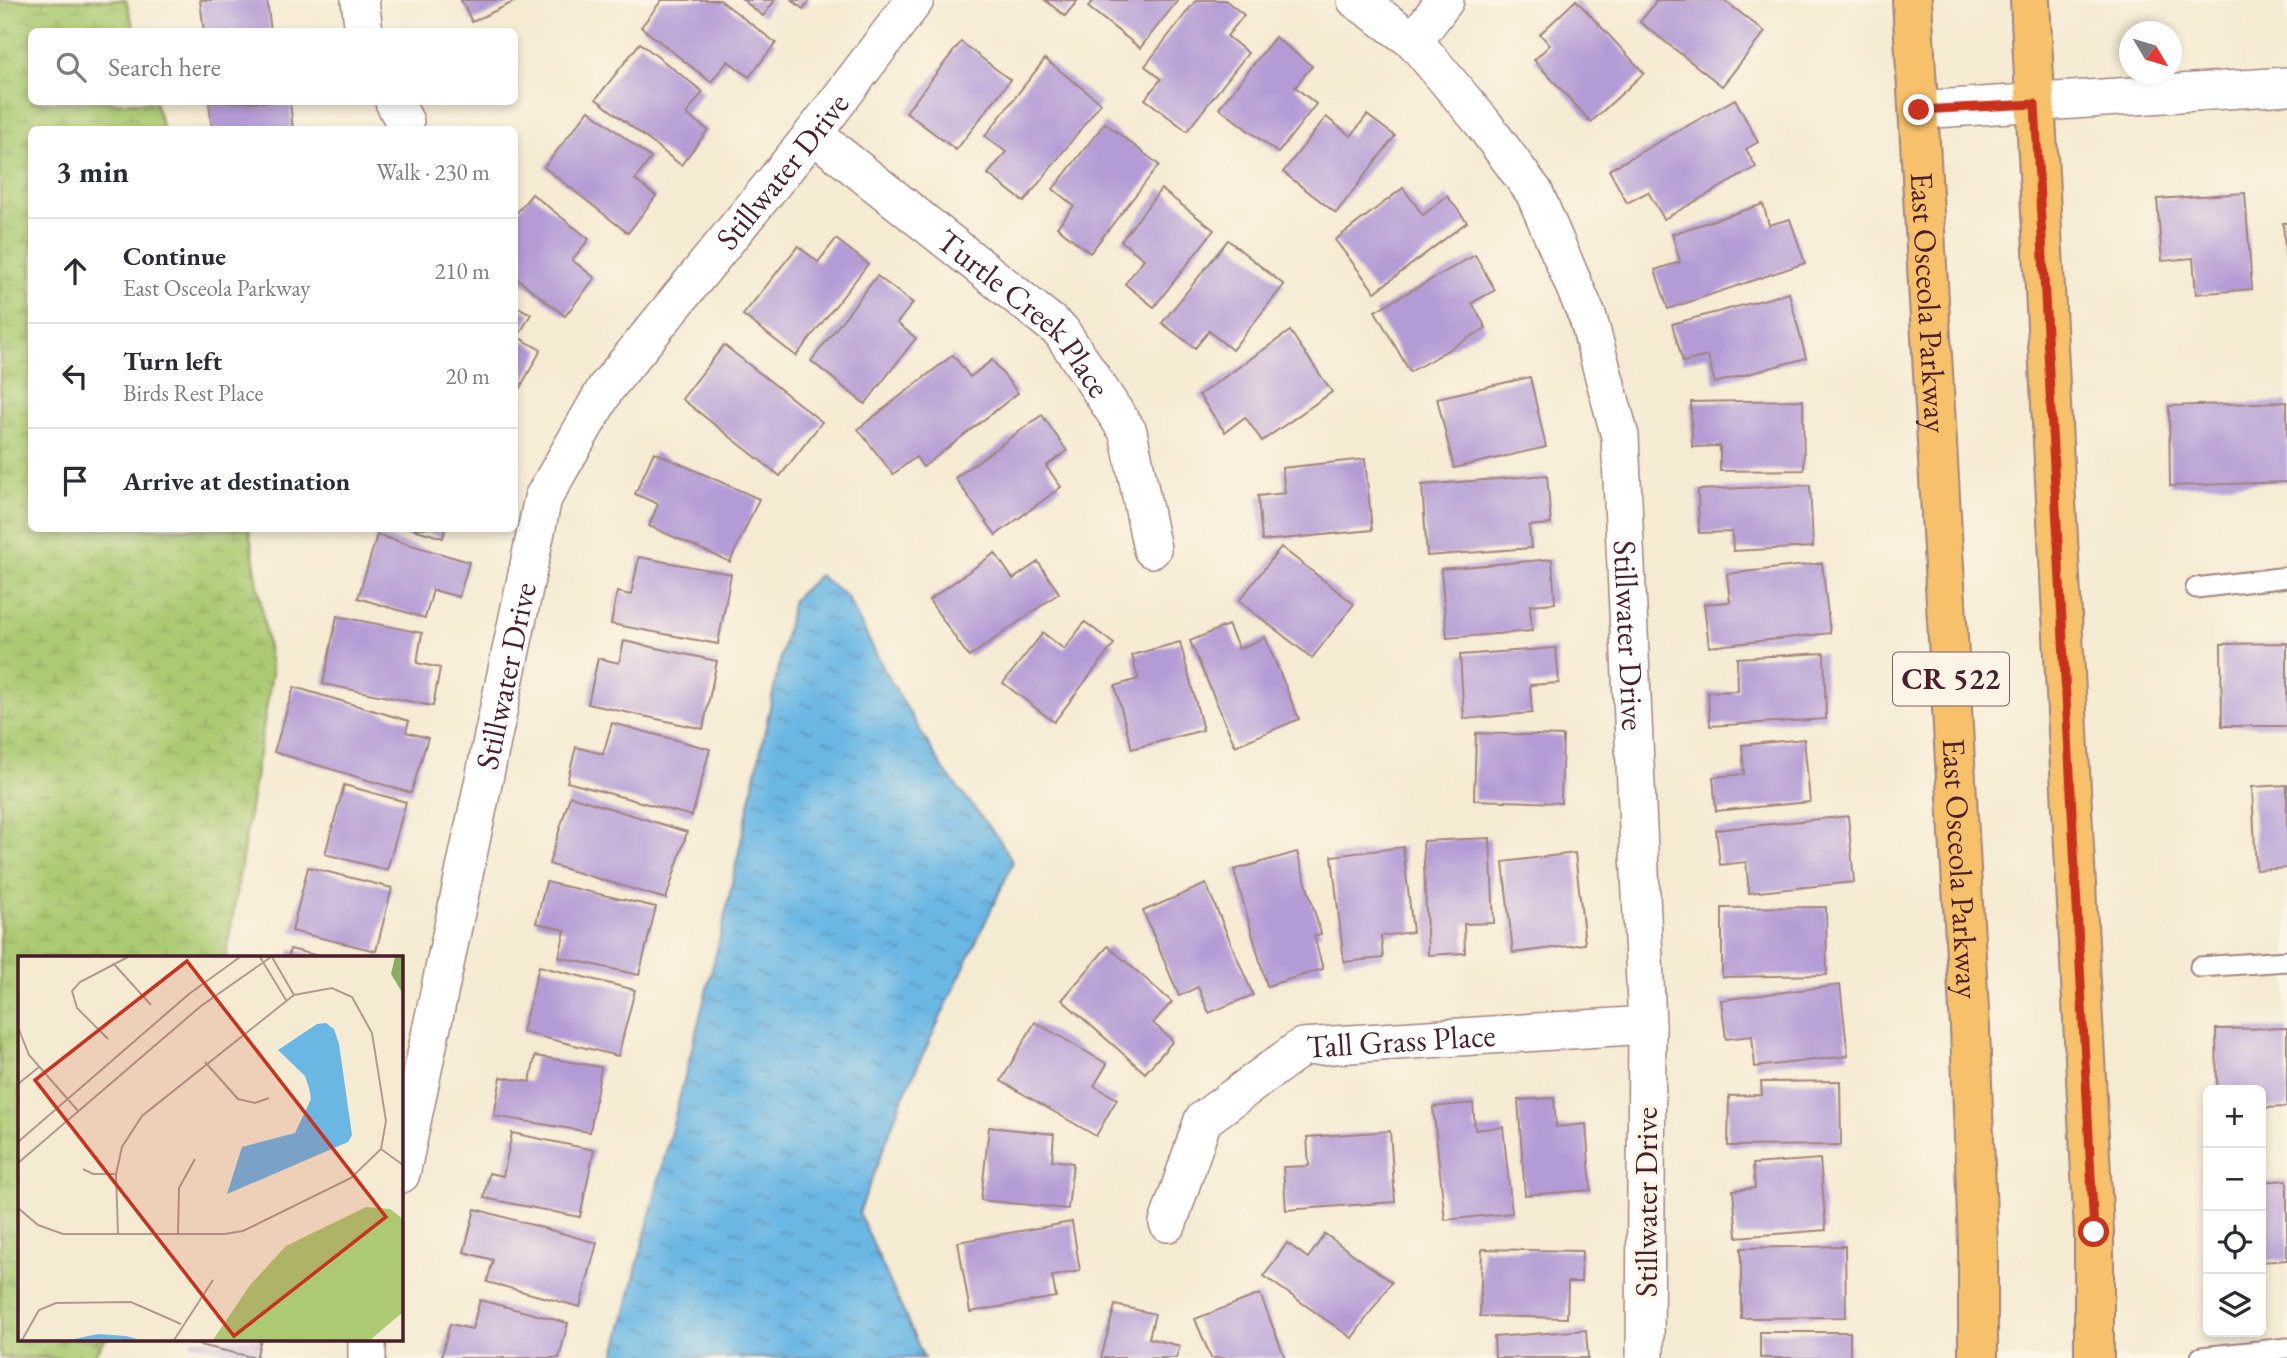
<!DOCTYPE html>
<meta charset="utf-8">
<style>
:root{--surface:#fff;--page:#f2f2f3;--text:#2b2b33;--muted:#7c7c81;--line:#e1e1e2}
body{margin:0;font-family:"EB Garamond",serif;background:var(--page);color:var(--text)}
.controls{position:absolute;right:21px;bottom:21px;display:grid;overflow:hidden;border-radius:10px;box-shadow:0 4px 10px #0003}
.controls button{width:63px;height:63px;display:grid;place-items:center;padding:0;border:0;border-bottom:2px solid var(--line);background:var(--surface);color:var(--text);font:35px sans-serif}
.compass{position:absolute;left:2119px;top:21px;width:63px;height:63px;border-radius:50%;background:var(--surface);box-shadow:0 4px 10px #0003;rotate:128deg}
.stop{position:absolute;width:21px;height:21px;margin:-16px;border:5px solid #c8321e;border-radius:50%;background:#fff}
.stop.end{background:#c8321e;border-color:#fff;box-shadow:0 2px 7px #0008}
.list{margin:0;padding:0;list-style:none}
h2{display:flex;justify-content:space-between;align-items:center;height:91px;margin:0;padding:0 28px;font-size:30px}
h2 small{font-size:23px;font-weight:400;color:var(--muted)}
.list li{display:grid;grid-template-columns:46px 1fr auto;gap:21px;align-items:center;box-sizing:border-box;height:105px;padding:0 28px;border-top:2px solid var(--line)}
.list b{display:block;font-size:26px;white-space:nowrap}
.list p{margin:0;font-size:23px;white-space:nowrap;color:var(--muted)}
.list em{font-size:23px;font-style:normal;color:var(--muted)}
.icon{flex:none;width:38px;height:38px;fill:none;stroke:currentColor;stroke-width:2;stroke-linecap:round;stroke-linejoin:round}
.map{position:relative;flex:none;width:2287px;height:1358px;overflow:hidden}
.search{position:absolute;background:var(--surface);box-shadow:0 4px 10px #0003;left:28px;top:28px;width:490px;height:77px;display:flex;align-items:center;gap:18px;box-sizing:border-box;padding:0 24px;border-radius:10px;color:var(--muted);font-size:26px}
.panel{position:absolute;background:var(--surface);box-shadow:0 4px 10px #0003;left:28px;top:126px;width:490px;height:406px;border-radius:10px}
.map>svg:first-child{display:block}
.wetland{fill:url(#wetland-marsh);stroke:#7a744e;stroke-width:2}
.water{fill:url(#water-ripples);stroke:#5a6b88;stroke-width:2}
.building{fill:#b39cd5}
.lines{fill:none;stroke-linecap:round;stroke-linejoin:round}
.service-casing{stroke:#a0857f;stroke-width:23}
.minor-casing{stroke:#a0857f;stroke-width:40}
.primary-casing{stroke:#a0857f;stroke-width:42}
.service{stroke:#fff;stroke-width:19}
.minor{stroke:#fff;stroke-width:37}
.primary{stroke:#f6c16b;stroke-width:38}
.route{stroke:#c8321e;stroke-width:9}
.labels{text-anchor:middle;stroke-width:7;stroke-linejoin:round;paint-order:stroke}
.shield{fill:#fcf5e5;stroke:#7f5f63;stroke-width:2}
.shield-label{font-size:30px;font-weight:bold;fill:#4a1f2b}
.street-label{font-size:32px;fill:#4a1f2b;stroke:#fcf5e5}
.inset-road{fill:none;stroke:#b19990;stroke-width:2}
.view{fill:#c8321e;fill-opacity:0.15;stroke:#c8321e;stroke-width:3.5}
.inset-edge{fill:none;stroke:#4a1f2b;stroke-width:3.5}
</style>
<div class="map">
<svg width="2287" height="1358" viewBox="0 0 2287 1358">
<defs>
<pattern id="wetland-marsh" width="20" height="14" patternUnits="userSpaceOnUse" patternTransform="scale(1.75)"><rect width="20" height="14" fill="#abca72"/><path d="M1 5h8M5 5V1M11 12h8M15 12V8" fill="none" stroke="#95ad63"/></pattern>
<pattern id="water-ripples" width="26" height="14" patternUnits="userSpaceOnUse" patternTransform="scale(1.75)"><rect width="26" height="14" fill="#6bb7e4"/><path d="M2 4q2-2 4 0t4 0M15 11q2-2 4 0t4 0" fill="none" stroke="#5a94b9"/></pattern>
</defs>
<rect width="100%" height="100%" fill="#fcf5e5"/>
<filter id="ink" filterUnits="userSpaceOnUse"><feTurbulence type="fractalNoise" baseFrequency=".0143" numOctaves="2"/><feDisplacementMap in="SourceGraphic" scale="14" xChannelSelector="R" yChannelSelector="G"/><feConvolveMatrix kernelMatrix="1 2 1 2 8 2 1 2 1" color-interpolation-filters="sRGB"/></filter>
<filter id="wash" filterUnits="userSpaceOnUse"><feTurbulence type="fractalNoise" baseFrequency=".00686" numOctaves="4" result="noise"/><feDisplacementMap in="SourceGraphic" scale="28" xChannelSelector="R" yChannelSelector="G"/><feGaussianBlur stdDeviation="1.57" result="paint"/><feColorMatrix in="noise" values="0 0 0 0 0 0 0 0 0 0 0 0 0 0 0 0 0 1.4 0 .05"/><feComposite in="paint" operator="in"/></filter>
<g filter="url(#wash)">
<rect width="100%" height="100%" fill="#f5ebd3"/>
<path class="wetland" d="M0,0H126L135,31L32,32V102H155L163,129L32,130V528L249,529L272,673L226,957H19V1339H106L92,1358H0Z"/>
<path class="water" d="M819,575L847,597L886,673L943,769L999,839L1013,863L903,1097L859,1213L924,1358H614L723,925L793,600Z"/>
<g id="blocks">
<g class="building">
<path d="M200,0H267L271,32H204Z"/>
<path d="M461,0H518L472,22Z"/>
<path d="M662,0H720L776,43L749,77L728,61L711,82L641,27Z"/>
<path d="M743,0H775L763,16Z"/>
<path d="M792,0H810L803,9Z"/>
<path d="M1045,0H1078L1065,16Z"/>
<path d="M1094,0H1178L1140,48L1088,7Z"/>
<path d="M1196,0H1225L1244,15L1227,36L1248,53L1187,131L1145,99L1161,79L1145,66Z"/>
<path d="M1576,0L1644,73L1591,122L1534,60L1550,45L1540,34Z"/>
<path d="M1654,0H1724L1765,32L1722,86L1640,22L1656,2Z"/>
<path d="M1275,37L1312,66L1295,87L1316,104L1278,153L1219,108Z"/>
<path d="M961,42L1010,80L956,150L906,112Z"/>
<path d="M640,43L703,92L686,114L708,130L681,165L596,99Z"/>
<path d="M1045,59L1101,103L1024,202L988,174L1006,152L985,136Z"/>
<path d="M1735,99L1758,142L1746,149L1756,167L1664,219L1648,192L1627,203L1609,170Z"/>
<path d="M209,102H290L293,130H212Z"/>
<path d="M589,110L651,158L635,180L656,196L628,233L544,167Z"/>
<path d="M1367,115L1395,136L1336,213L1283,172L1326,117L1351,136Z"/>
<path d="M1105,123L1159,165L1090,253L1057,227L1074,206L1053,189Z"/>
<path d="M1403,188L1423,215L1447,196L1467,222L1375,292L1335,240Z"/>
<path d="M1161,189L1214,230L1154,307L1125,284L1144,259L1121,241Z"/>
<path d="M2245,193L2252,289L2196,294L2193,258L2162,261L2157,199Z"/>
<path d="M532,194L589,239L572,260L595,278L565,316L514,276V216Z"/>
<path d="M1763,204L1769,225L1790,219L1805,263L1668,309L1655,270L1680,262L1672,234Z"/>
<path d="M2283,223H2287V249H2285Z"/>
<path d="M836,239L868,264L796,356L743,315L798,246L818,262Z"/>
<path d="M1228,240L1284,285L1232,350L1209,331L1195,348L1162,323Z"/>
<path d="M1475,255L1495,290L1472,303L1486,328L1410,372L1375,311Z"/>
<path d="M877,276L913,303L897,323L916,338L865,404L811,361Z"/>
<path d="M1789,293L1806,358L1715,383L1708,356L1683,362L1672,324Z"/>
<path d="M514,305L531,314L518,337L541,350L520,388L514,385Z"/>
<path d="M1290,331L1332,392L1262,441L1245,417L1225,432L1199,395Z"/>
<path d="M724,345L822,422L780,476L682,399Z"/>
<path d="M953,355L970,377L992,360L1018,393L923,467L916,457L893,474L858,429Z"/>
<path d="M1530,377L1546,447L1454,468L1437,398Z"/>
<path d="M1803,400L1804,470L1720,471V446L1692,447L1691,402Z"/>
<path d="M2287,402V482L2170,486L2169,406Z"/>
<path d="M1042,415L1067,451L1046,466L1061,487L996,535L955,478Z"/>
<path d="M654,452L759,499L730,562L649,526L658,504L635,494Z"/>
<path d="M1365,459L1372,530L1262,541L1258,496L1285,493L1282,468Z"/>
<path d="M1547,475L1551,524L1529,526L1531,548L1427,556L1422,485Z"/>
<path d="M1810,485L1813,547L1733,551L1732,532L1699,533L1698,490Z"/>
<path d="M410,528H445L443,538Z"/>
<path d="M377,535L469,562L459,597L433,590L425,618L358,598Z"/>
<path d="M1281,547L1354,604L1312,658L1239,601Z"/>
<path d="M995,553L1013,579L1038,562L1059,593L969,657L929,600Z"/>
<path d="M639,557L731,574L718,644L611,624L617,592L631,595Z"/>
<path d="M1552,559L1555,603L1530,605L1532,631L1447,638L1441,569Z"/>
<path d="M1822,563L1830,633L1709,647L1704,604L1730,602L1727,574Z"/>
<path d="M337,616L422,633L417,663L440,668L433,706L323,684Z"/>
<path d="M1085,622L1114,644L1054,722L1003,683L1043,633L1064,649Z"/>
<path d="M1228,625L1239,649L1265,637L1299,719L1235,746L1190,641Z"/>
<path d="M624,641L717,661L703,729L588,704L598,658L619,663Z"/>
<path d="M1180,642L1203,730L1132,749L1115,686L1138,679L1132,655Z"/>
<path d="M2287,643V726H2222L2221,644Z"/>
<path d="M1556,648L1559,683L1530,685L1532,713L1464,719L1460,655Z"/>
<path d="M1824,653L1826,719L1710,726L1708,692L1738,691L1737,658Z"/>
<path d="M294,687L409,721L406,732L428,738L411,793L274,752Z"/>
<path d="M612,723L710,749L692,816L567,782L576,747L603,754Z"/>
<path d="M1476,733L1563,736L1561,803L1474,800Z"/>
<path d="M1804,739L1810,802L1716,811L1713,777L1744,774L1742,745Z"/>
<path d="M344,785L406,802L387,870L325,854Z"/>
<path d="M2287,785V868L2256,870L2252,787Z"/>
<path d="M570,796L687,832L666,899L549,864Z"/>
<path d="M1848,816L1854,882L1749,893L1746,862L1720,865L1716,830Z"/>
<path d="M1490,838L1494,923L1464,924L1465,953L1428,955L1423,841Z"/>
<path d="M1403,847L1413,932L1381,936L1383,958L1344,962L1332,856Z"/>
<path d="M1297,852L1321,934L1314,936L1323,969L1267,986L1234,870Z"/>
<path d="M1575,853L1585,944L1513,953L1503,862Z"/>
<path d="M308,867L392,888L376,951L292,931Z"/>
<path d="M546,882L656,907L639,975L559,957L565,930L536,923Z"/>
<path d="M1206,884L1253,995L1209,1013L1198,987L1179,996L1143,911Z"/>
<path d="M1826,907L1827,975L1722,977V908Z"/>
<path d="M1108,946L1172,1002L1153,1023L1173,1041L1145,1073L1062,1000Z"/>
<path d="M290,949L319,956V957H288Z"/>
<path d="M539,966L635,990L618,1056L522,1032Z"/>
<path d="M1840,985L1848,1056L1755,1067L1752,1036L1726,1039L1721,1000Z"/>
<path d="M1035,1022L1107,1064L1094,1086L1117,1099L1096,1136L1001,1081Z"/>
<path d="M2287,1028V1107L2261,1108V1090H2217L2216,1029Z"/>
<path d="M535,1056L601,1067L590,1132L494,1116L501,1077L530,1082Z"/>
<path d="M1840,1081L1841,1145L1728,1146L1729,1096L1762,1095L1761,1082Z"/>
<path d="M1554,1098L1556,1127L1586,1124L1591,1190L1525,1195L1518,1100Z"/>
<path d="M1473,1103L1475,1130L1503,1127L1512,1213L1445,1220L1433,1107Z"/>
<path d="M989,1127L1054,1134L1052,1160L1073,1163L1068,1209L981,1200Z"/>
<path d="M1390,1131L1395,1202L1286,1210L1283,1167L1309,1166L1307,1137Z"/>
<path d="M512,1133L594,1150L580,1217L484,1198L489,1173L503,1176Z"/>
<path d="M1820,1159L1826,1230L1737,1237L1733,1190L1755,1188L1753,1164Z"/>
<path d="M2287,1180V1260L2261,1262V1182Z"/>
<path d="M475,1209L597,1243L580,1307L487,1282L493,1260L464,1252Z"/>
<path d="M1072,1222L1080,1271L1052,1276L1056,1297L970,1312L958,1242Z"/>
<path d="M1325,1234L1392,1282L1352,1338L1264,1276L1287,1243L1308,1258Z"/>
<path d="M1845,1246L1846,1317L1741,1318V1248Z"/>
<path d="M1482,1249L1582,1251L1581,1282H1568L1567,1318L1480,1316Z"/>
<path d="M1260,1294L1285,1358H1211L1195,1319Z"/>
<path d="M480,1300L568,1323L559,1358H441L450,1324L472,1329Z"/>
<path d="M1115,1305L1155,1314L1149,1338L1180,1346L1176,1358H1101Z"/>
<path d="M1586,1330L1588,1358H1495L1494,1337Z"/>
<rect x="1760" y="1332" width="90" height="26"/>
<path d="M192,1339H261L256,1358L191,1343Z"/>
</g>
</g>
</g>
<g filter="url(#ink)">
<use href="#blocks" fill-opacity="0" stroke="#a0857f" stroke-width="2"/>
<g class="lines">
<defs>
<g id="service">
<path d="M2196,588L2287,577"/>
<path d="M2200,967L2287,961"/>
<path d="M2201,1357L2287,1348"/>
</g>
<g id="minor">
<path d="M360,0L364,32"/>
<path id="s1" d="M1356,0L1414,41L1482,122L1534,192L1588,318L1620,436L1647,1025L1645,1358"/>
<path d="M1414,41L1445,0"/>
<path d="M394,102L405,122"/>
<path d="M1919,110L2287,86"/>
<path id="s2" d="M813,134L1061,331L1128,432L1152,549"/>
<path id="s3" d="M401,1174L543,498L606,388L813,134L915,0"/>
<path id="s4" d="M1168,1223L1203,1120L1302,1047L1647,1025"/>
<path d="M367,1358V1339"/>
</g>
<g id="primary">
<path id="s5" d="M1912,0L1970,1028L1978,1246V1358"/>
<path d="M2030,0L2094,1232V1358"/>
</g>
</defs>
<use href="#service" class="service-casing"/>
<use href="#minor" class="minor-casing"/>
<use href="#primary" class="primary-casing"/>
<use href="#service" class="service"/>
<use href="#minor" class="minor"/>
<use href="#primary" class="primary"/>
</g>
</g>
<g class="lines" filter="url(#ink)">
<path class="route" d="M1919,110L2035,104L2094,1232"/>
</g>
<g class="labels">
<rect class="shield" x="1893" y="652.5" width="116" height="53" rx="5"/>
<g class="shield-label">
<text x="1951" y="689">CR 522</text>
</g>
<g class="street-label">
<text dy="11" stroke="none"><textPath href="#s3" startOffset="1097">Stillwater Drive</textPath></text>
<text dy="11" stroke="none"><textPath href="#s5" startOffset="303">East Osceola Parkway</textPath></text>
<text dy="11" stroke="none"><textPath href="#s2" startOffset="278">Turtle Creek Place</textPath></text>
<text dy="11" stroke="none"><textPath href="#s1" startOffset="723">Stillwater Drive</textPath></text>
<text dy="11" stroke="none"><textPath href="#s3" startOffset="509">Stillwater Drive</textPath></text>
<text dy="11" stroke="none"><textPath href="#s5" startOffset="870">East Osceola Parkway</textPath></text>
<text dy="11" stroke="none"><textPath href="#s4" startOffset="331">Tall Grass Place</textPath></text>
<text transform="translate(1646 1202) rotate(-90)" y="11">Stillwater Drive</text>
</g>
</g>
<g transform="translate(18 956)">
<rect width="385" height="385" fill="#f5ebd3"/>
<path d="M377,1H385V38L373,18Z" fill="#88ae64"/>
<path d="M348,251L372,253L385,263V356L352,384H195L232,329L268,290Z" fill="#abca72"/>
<path d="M308,67L316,73L321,88L334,179L330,186L209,238L224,191L277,177L293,143L291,132L287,120L260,94L299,68ZM80,378L108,380L119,383L52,384Z" fill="#6bb7e4"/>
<path class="inset-road" d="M242,1L268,44M254,1L276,39M95,7L133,49M0,71L11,99L61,156M90,83L59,52L54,35L62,26L110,1M187,106L220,143L237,147L251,142M0,128L21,111M0,186L171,38L222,1M363,193L385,209M0,207L183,50L253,1M65,213L75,218H98M0,252L20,269L45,278H207L225,275L333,222L363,193L368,165L354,77L334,41L314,32L276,39L124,160L104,191L98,218L100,278M160,277L161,232L177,203M4,384L21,354L38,347L113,346L163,368M156,384L195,324"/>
<path class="view" d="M169,5L368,261L216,380L17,124Z"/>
<rect width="385" height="385" class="inset-edge"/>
</g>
</svg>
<div class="controls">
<button>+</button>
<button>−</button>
<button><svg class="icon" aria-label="locate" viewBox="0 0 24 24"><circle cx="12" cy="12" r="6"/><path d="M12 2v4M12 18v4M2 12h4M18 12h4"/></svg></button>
<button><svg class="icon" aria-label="layers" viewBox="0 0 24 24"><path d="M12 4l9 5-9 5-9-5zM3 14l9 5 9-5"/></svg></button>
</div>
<svg class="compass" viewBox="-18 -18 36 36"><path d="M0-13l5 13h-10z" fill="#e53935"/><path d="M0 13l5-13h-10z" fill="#7c7c81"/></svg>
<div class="stop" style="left:2094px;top:1232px"></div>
<div class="stop end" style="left:1919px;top:110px"></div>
<div class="search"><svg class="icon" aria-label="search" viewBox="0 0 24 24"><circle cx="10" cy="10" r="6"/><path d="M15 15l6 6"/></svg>Search here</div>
<section class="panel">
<h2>3 min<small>Walk · 230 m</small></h2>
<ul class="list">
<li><svg class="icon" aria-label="ahead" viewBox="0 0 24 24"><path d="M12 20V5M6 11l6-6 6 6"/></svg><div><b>Continue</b><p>East Osceola Parkway</p></div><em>210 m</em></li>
<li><svg class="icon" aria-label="left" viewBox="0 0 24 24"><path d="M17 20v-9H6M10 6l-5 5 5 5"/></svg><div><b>Turn left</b><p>Birds Rest Place</p></div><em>20 m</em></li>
<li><svg class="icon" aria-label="arrive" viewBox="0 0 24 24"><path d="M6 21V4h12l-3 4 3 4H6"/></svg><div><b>Arrive at destination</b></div></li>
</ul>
</section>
</div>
